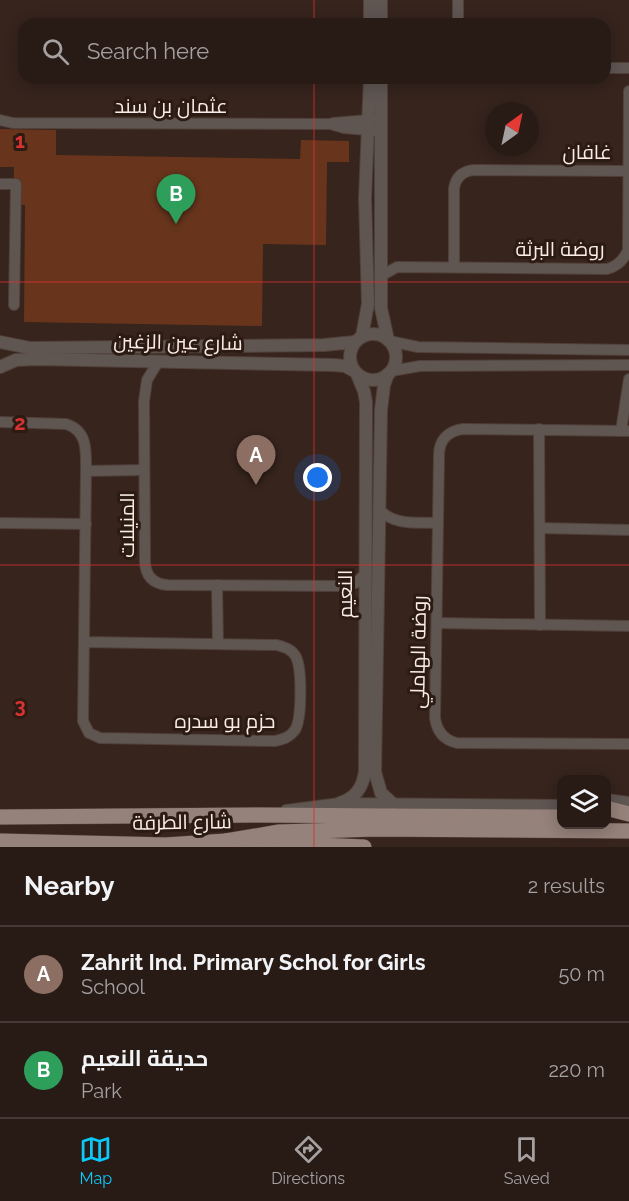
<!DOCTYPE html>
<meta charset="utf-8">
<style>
:root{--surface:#281b16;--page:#30241f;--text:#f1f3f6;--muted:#a5a1a1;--line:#443935;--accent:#0acafa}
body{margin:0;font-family:Raleway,Cairo,sans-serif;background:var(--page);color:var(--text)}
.controls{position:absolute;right:18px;bottom:18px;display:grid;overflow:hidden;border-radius:12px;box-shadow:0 3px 15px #0003}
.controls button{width:54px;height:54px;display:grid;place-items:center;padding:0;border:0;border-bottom:2px solid var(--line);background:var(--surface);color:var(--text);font:30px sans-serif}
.compass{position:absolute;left:485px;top:102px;width:54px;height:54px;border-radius:50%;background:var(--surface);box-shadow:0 3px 15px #0003;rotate:33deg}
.you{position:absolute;left:318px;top:478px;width:21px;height:21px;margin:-15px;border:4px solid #fff;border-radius:50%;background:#1a73e8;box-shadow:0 0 0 9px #1a73e833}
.badge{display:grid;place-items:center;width:39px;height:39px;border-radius:50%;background:var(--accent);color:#fff;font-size:20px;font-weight:700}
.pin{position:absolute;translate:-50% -50px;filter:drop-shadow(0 2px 3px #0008)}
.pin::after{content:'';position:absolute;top:32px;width:21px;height:18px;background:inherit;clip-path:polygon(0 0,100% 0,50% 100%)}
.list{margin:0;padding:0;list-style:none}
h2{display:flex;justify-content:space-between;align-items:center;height:78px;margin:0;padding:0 24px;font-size:26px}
h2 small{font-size:20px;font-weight:400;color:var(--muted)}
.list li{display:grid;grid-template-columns:39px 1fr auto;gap:18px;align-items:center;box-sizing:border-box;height:96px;padding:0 24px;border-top:2px solid var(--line)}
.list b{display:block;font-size:22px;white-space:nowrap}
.list p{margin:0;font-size:20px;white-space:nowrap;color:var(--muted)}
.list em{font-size:20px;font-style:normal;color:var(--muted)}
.icon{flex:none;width:33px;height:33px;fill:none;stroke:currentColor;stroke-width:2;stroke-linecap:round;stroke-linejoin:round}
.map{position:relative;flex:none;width:629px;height:847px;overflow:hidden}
.search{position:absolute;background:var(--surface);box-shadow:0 3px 15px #0003;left:18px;right:18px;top:18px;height:66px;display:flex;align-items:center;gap:15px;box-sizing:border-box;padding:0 21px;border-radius:18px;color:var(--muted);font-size:22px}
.sheet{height:270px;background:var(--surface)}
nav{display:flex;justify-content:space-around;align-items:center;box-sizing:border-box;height:84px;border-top:2px solid var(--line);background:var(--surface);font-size:16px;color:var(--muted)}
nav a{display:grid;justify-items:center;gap:3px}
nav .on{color:var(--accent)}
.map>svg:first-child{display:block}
.green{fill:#68351c}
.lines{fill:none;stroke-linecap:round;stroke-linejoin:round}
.minor-casing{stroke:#514039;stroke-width:12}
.tertiary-casing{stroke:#514039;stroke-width:14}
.primary-casing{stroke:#514039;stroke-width:16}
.minor{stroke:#5f5652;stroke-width:10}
.tertiary{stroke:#5f5652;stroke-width:12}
.primary{stroke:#95827a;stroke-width:15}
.grid{fill:none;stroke:#d83232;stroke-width:1.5;stroke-opacity:0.55}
.labels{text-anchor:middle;stroke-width:6;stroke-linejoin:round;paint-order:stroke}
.street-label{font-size:20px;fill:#f9ece7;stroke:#2c1b13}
.grid-label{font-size:20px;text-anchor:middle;font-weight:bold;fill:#d83232;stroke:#2c1b13;stroke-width:6;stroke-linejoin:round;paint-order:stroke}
</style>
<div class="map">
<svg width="629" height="847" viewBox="0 0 629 847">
<rect width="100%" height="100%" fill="#36241d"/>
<path class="green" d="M0,129L56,130V155L300,159L301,140L349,141V162H327L326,245L263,244L262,326L24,322L25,205L13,204L14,167H0Z"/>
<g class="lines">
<defs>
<g id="minor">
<path d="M458,0V24"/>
<path d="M605,68H629"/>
<path d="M0,120L13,123L330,124L344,128L380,131"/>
<path d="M333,123L380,119"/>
<path d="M0,184H16L14,305"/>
<path d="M454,266V188C456,177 463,171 474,170L628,171"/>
<path d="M381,276L397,267L607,269C618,266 624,260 628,250L629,91"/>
<path d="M389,341L418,347L629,350"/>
<path d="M158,362L147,380L144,401L145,561C145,576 153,584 168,585L344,586L356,583L364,575"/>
<path d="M391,371L420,366L629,365"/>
<path d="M0,422L66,424C88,431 86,451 86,471L83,721L89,733L100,738L275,741C283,739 289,738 295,730C302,719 302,669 296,657C292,649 284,647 277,645L85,642"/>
<path d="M539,429L540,625"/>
<path d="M621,431L629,379"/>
<path d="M629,431L463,429C448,431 439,440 439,455L435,718C437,732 444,740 457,743L629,744"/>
<path d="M86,471L144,470"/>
<path d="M379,509C393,526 418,522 438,523"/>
<path d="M0,523L86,524"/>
<path d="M540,528L629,530"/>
<path d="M217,585L218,644"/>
<path d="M438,623L629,626"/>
<path d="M606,799L629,802"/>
<path d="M286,810L340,803L562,805"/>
</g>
<g id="tertiary">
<path d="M370,24V0"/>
<path d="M381,24V0"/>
<path d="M381,78V308L388,340"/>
<circle cx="373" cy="357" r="23"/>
<path d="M362,336L368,304L365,198L370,78"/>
<path d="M0,342L30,348L324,345L355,342"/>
<path d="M0,367L16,360L35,359L334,365L345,366L354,371"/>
<path d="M388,374L384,385L381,410L375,772L381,793L393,804"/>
<path d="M340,803C355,798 363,788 365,771L366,402L364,391L357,374"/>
</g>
<g id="primary">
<path d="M606,808L629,814"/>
<path d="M0,817L259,815L562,817"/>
<path d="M0,841L166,845L226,841L364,847"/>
<path d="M226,841L279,832L376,829L629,831"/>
</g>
</defs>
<use href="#minor" class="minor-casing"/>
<use href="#tertiary" class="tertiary-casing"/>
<use href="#primary" class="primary-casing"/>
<use href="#minor" class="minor"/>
<use href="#tertiary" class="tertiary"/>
<use href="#primary" class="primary"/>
</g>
<path class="grid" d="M314,0V24M314,78V847M0,282H629M0,565H629"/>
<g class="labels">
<g class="street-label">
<text x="171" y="113">عثمان بن سند</text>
<text x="587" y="159">غافان</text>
<text x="560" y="256">روضة البرثة</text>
<text transform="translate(178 342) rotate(1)" y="7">شارع عين الزغين</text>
<text transform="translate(127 525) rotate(-90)" y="7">المنيلات</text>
<text transform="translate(345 594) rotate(-90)" y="7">النعيم</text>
<text transform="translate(418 652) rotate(-89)" y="7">روضة الهاملي</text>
<text x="225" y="728">حزم بو سدره</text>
<text transform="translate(182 822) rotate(-1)" y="7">شارع الطرفة</text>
</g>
</g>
<g class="grid-label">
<text x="20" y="148">1</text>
<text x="20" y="430">2</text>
<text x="20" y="713">3</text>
</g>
</svg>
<div class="controls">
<button><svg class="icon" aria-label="layers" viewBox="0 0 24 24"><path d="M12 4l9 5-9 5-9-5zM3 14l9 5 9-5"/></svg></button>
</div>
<svg class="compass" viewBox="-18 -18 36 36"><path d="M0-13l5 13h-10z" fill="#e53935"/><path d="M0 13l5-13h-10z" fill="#a5a1a1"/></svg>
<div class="you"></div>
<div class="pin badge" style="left:256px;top:485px;background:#8d6e63">A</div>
<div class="pin badge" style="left:176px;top:224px;background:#2e9e5b">B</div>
<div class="search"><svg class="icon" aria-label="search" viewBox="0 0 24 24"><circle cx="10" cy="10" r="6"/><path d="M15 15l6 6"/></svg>Search here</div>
</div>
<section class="sheet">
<h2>Nearby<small>2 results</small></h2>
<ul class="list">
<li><span class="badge" style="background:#8d6e63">A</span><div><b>Zahrit Ind. Primary Schol for Girls</b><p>School</p></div><em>50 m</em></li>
<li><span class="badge" style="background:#2e9e5b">B</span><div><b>حديقة النعيم</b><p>Park</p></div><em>220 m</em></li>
</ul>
</section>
<nav>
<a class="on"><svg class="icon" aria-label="map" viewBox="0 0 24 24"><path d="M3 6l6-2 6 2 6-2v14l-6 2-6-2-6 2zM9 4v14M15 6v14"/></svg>Map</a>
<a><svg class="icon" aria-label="directions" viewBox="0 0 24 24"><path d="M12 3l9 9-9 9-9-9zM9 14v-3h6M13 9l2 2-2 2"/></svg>Directions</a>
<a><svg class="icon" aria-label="saved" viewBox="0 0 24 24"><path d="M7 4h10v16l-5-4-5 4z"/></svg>Saved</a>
</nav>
